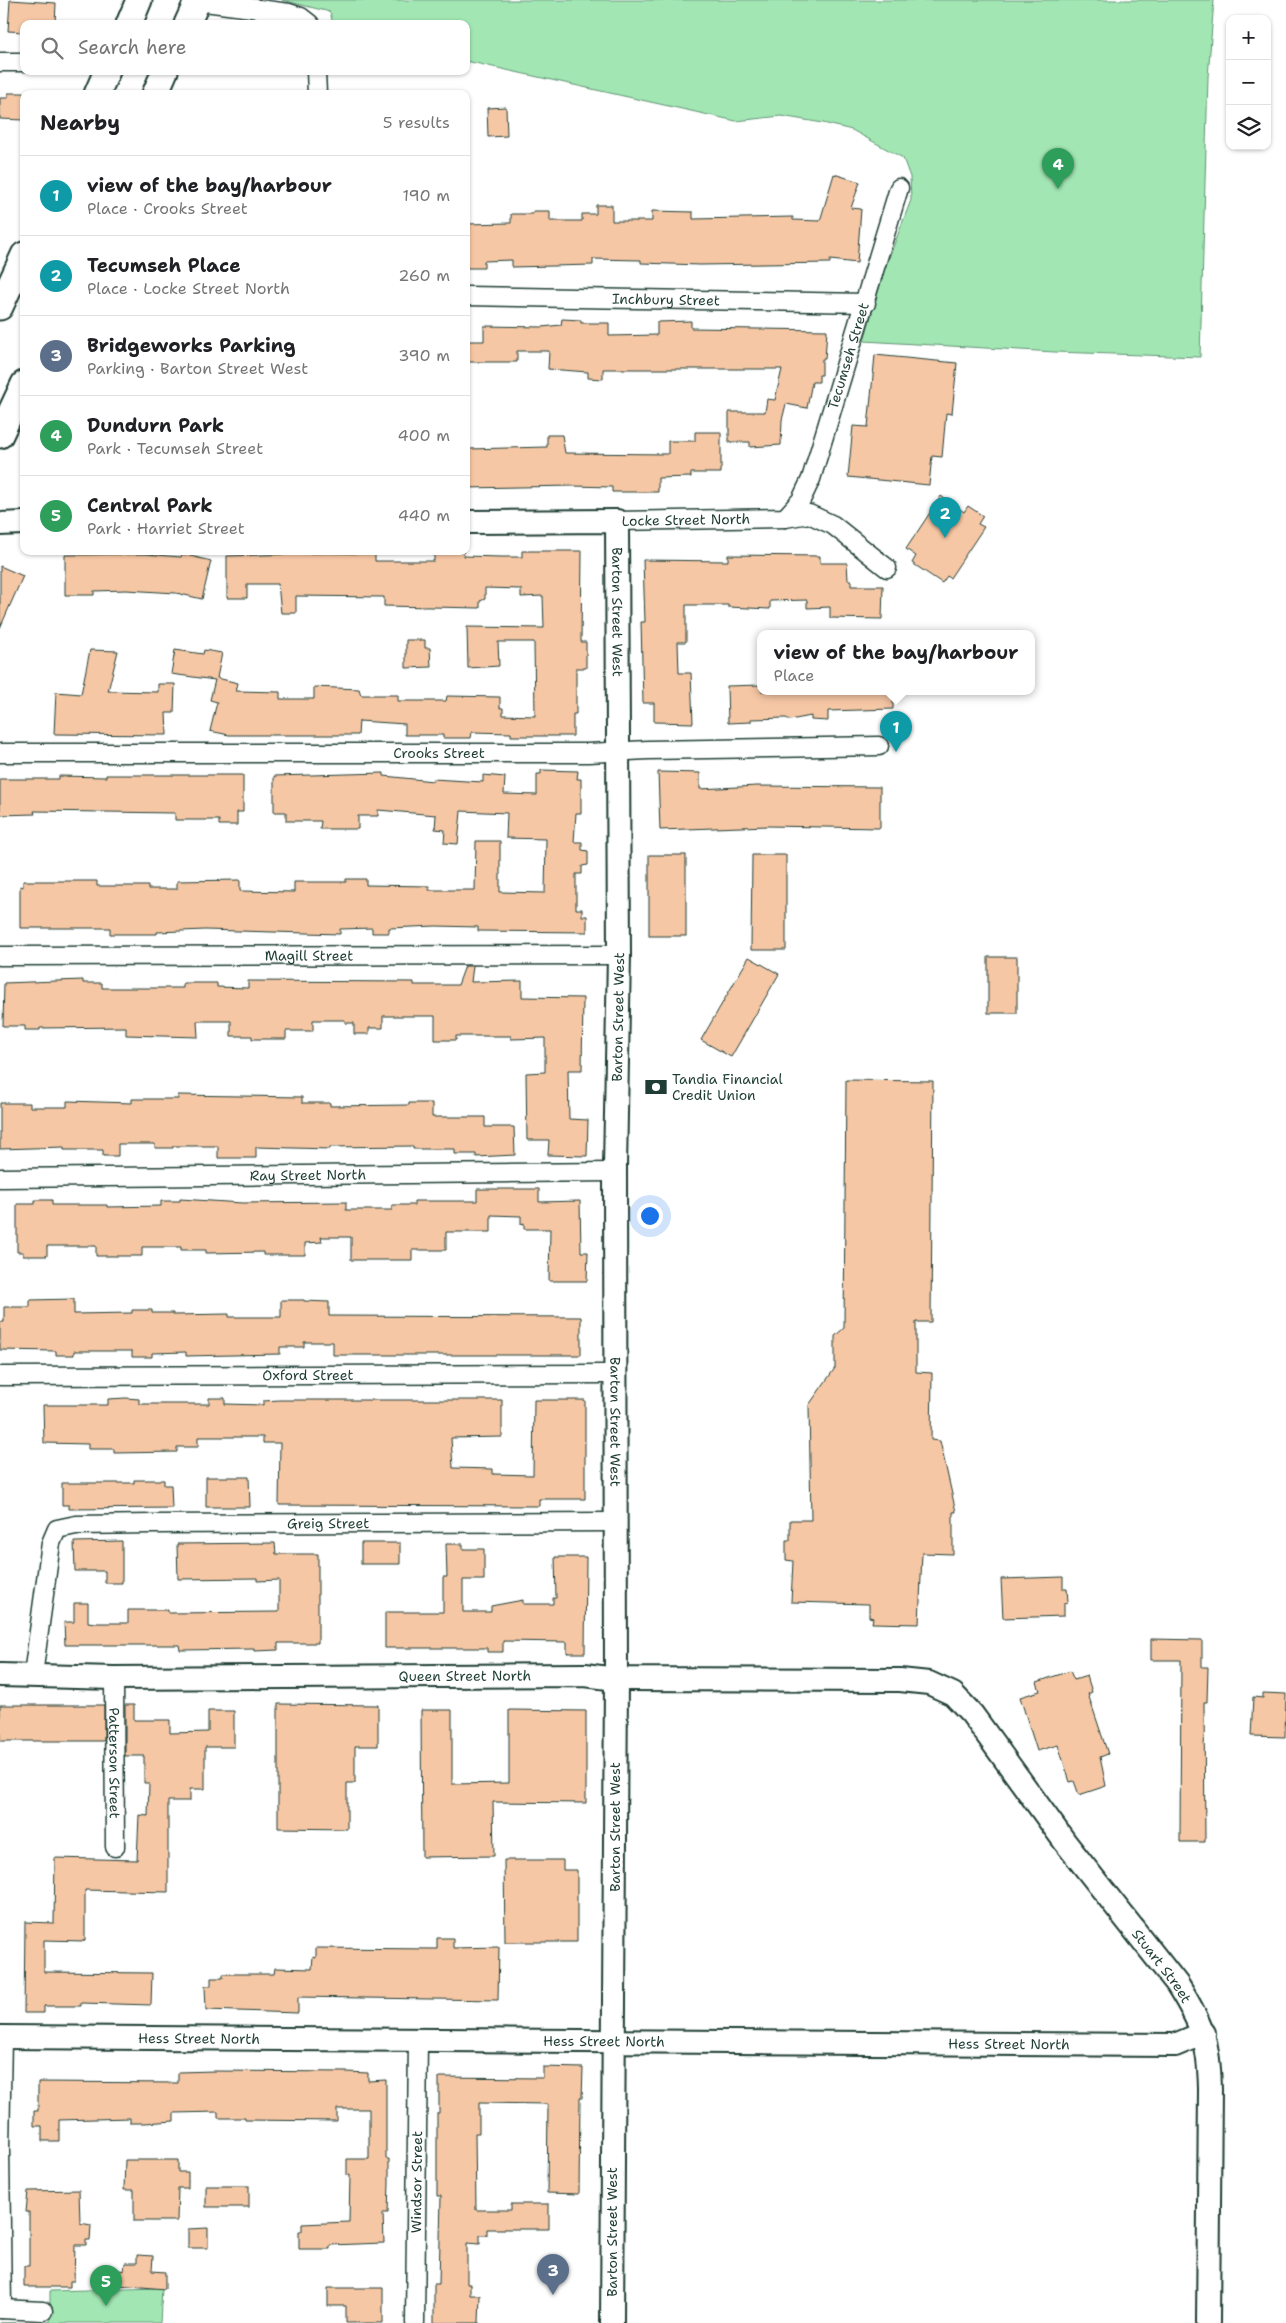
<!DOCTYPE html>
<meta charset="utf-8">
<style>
:root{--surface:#fff;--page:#f2f2f2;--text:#202124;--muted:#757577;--line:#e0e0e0;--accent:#db2777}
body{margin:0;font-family:"Shantell Sans",sans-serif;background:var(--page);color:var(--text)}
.controls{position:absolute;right:15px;top:15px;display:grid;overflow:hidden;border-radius:10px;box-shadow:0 1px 4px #0004}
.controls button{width:45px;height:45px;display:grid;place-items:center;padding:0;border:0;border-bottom:1px solid var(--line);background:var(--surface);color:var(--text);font:25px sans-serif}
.you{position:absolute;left:649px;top:1215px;width:18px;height:18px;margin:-12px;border:4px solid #fff;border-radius:50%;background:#1a73e8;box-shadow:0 0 0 8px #1a73e833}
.badge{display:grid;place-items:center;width:32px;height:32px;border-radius:50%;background:var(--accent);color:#fff;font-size:16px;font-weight:700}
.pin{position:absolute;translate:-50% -41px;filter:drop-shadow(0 1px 2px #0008)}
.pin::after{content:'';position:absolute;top:26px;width:18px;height:15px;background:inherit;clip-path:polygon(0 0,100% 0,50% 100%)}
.popup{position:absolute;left:757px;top:630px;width:278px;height:65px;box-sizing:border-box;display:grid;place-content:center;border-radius:10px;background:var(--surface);filter:drop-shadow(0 1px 4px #0005);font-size:16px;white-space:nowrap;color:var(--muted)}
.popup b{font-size:19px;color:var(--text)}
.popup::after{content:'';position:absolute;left:50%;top:100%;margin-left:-10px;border:10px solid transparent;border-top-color:var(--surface)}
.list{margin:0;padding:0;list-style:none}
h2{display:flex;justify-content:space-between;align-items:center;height:65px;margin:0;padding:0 20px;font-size:21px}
h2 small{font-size:16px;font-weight:400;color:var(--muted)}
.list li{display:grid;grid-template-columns:32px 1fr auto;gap:15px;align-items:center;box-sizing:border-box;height:80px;padding:0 20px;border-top:1px solid var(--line)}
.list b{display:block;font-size:19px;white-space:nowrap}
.list p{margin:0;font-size:16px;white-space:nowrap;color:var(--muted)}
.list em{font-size:16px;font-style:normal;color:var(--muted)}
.icon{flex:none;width:28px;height:28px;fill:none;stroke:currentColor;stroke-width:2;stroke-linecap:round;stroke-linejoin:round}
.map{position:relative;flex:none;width:1286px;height:2323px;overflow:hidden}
.search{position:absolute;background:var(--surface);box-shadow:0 1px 4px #0004;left:20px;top:20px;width:450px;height:55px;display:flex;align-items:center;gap:12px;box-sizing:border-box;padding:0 18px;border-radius:10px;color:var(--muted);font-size:19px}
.panel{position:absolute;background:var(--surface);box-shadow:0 1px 4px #0004;left:20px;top:90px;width:450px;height:465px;border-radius:10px}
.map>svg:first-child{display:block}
.green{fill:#a2e7b3;stroke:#609274}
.building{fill:#f6c7a5;stroke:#1f3d34}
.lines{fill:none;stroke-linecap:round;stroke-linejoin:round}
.minor-casing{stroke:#1f3d34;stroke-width:21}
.tertiary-casing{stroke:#1f3d34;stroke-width:26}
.secondary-casing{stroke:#1f3d34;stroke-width:29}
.minor{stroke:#fff;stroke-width:18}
.tertiary{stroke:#fff;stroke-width:22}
.secondary{stroke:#fff;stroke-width:25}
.labels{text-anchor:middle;stroke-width:5;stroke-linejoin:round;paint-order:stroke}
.street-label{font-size:14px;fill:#1f3d34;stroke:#fff}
.poi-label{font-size:14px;fill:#1f3d34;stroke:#fff;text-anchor:start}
</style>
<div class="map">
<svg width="1286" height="2323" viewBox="0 0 1286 2323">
<rect width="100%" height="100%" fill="#fff"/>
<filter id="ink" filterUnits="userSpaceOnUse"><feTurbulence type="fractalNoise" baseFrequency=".02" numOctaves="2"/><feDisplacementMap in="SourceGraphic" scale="10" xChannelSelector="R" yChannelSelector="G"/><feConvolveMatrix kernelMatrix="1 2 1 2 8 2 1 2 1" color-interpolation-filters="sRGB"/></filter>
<g filter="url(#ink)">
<g class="green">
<path d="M282,0H1214L1208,77L1200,357L1055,352L864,341L884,271L911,200L910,177L903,158L852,130L823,123L781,116L736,121L466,61V24H333L330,12Z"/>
<path d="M162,2288L160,2323H0L50,2322V2291Z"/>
</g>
<g class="building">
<path d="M10,0L56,3L55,24H24V32L8,31Z"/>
<path d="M8,93H24V120L0,119V98H8Z"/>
<path d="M506,107L507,136L488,137L487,108Z"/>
<path d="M834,174L860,182L851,208L861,209L857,263L830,260V263L700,265L641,263V260L593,259V265L512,267V260L484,261V268H466V224L511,223V214H533V211H550V221H582V214H596V205H612V221H652V211L693,212V219L793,217V220L820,221Z"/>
<path d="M562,319L581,320V323H609V336L657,335V322L691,321V328L827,330L825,359H822V375H819V382H812L807,408L786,404L782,420L781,445L750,447V442H729V412H765L767,399L775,400L782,369H603V379L588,378V372L548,369L549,351H517V362H466V341H484V326L542,327L561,325Z"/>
<path d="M875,355L957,363L952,414L946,413L942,457L932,456L929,485L848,477L853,426L868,427Z"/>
<path d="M695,432H721V473H691V477L658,478V492H612V487L573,486L466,488V456H469V449L547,447V435H562L565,453L668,454V441H695Z"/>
<path d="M941,496L964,512L968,506L983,516L978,524L984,527L950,578L947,576L942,583L912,563L916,556L906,549Z"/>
<path d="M434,551H463L464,556L501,557H522V551H582L581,642H586V668H576V714H573V736H511V733L472,732L471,738H443V735H405V724L359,721L358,735H229L210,731L217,702L210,700L215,680L171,674L175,650L203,654L204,650L222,653L217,678L238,683L236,691L280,692V699H314V687L359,689L361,695H398V701H446L447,696L500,697V708H503V715L535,716L534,642H498L499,666L468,668L467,627L544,628L543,596L521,597V589L485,588V599L480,601V608L384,606V597L296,596V613H281L278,584H247V598H227V556L327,553L375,554V561H434Z"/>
<path d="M145,554L181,557L182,554L211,561L202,599L176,593L126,590L94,591V595H65V555Z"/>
<path d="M728,555L820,556V563H847L848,580H851V586H883L882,619L830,618V607L807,608V600L770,601V609L728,607V605H686V642H678L679,673H691L693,723L654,722V703H643L641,622H645L643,560L728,561Z"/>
<path d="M0,566L23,576L0,628Z"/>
<path d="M406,640H425V648H430L431,667L406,668Z"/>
<path d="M90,650L118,651L108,691L158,692V684H175L174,713H166L167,735L54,734L56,692L81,694Z"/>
<path d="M761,685V691H893V709L828,711V721L811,720V716L790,720L786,718L751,719V722L728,723L727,686Z"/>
<path d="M541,770L578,771L577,779H581V813H576L574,842H582V850L588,851V865L582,866V874H576V909H582V916H587V932L478,931V927L436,926L389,928V933H372V928L340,929V934L205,930L157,932V934H110V928H20V886L23,887V881H97V886H148V889H177V881L240,880V891L294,892V882H346V879H366V885L429,886V890H475L476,841H500V892L545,893L546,839L506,838L507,813L461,811L458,844L444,843L445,830L435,829L436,815L378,810V816H358V829H320L321,821H286V812H274V776L384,773V776L433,781V779L483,782V775L505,777L504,794L537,795V774H541Z"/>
<path d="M658,772L700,773V789L757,786L880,787V828L768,826L660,830Z"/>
<path d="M106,775H243V812H237V825H219V820H175V813L34,811L35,814L0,815V779H59V776L106,777Z"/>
<rect x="649" y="855" width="37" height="81"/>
<path d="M752,855H786V950H751Z"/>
<path d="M749,957L779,974L731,1057L701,1040Z"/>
<rect x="988" y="957" width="29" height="56"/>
<path d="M465,966H473L471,982L522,981V997L583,998L582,1070H568L569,1119L588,1120L587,1156L548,1155L549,1140H527L526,1073L545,1072V1038L511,1039V1036H456V1040H435V1016H383V1028H369V1034H354V1023H345V1020H313V1031H286V1039H252V1036H231V1021H197L198,1037L126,1035V1027L40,1028V1030H25V1026H3L4,983L83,980V983H102V988H183V983H217V987L248,988V981L414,982V985H458Z"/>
<path d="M846,1080L933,1081L931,1322H916V1372L932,1373L931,1440L940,1441L956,1512H953V1554L922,1553L919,1624L872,1623L873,1618L869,1617V1604L791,1602L793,1561L786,1560V1540H790V1520H811L809,1405L835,1368V1336L844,1328Z"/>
<path d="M178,1095L302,1097V1103H330V1106L409,1105V1103H432V1117H485V1127H514L515,1155L476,1157V1154H455V1149H413V1146L330,1147V1149L256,1147V1158H218V1146H173V1148H155V1144H118V1156H103V1150H64V1147L0,1149V1103H30V1107H67V1101L132,1103V1099H178Z"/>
<path d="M477,1189H539V1202L580,1201L581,1252H588L587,1281H549L550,1229H524V1223L521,1224V1216L491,1215V1232H446V1250H412V1260H351V1237H321L322,1242L305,1243V1255H263V1252L206,1253V1250H181V1247H142V1256H96V1246H47V1256H23V1252H17V1204H35V1200H52V1205H107V1207L161,1206V1201H180V1199L242,1203L346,1202V1210H392V1205H414V1201H477Z"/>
<path d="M74,1299V1314L132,1313V1310H152V1313H173V1315L229,1314V1317H281V1300H304V1301L329,1302V1316L581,1317V1355H333V1342H304V1347H280V1354L186,1356V1352L152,1353V1357H132V1351H74V1355H56V1351L0,1350V1322H4V1307H30V1300Z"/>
<path d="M126,1398L139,1399V1404H209V1398H225V1404L263,1405V1401L280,1400H502V1437L451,1438L453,1468L493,1469V1474L533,1475L534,1400H585V1499H539V1506L279,1505L280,1443H263V1437H198V1447H177V1452L114,1453V1449H88V1444L44,1443L43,1405H108V1399Z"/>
<path d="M206,1477H249L250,1507H206Z"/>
<path d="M134,1480H164V1485H171L172,1508L69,1509V1505H62V1483H134Z"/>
<path d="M122,1541V1583H105V1571H75L74,1542Z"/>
<path d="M275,1543L276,1554H318V1643H278V1650L254,1651V1649L180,1650L179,1645H65L64,1622H74V1603H88V1622L96,1623H128V1610H168V1613L279,1612V1580L257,1581V1578L178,1579L177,1544Z"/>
<rect x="361" y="1543" width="39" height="21"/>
<path d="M446,1544H463V1549H484V1580H463V1612H491V1606L523,1600V1604H553V1598H556L555,1557H586L585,1653H567V1642L503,1641V1652H487V1648H385V1612H443V1577H447Z"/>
<path d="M1063,1577V1589H1067L1068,1602L1064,1603V1616L1003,1618L1001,1579Z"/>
<path d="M1151,1639L1202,1640V1667H1208L1207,1702H1204L1205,1842H1180L1181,1660H1151Z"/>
<path d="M1070,1671L1074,1680L1087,1676L1092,1692L1088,1694L1108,1754L1100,1757L1106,1786L1079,1795L1074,1781L1070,1782L1058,1745L1037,1751L1020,1697L1040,1691L1037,1682Z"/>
<path d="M1263,1693L1286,1694L1285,1737L1251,1736L1253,1697L1263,1698Z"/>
<path d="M278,1704L378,1705V1746H355V1783H347V1829L278,1828Z"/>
<rect x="0" y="1705" width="104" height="36"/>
<path d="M125,1705H134V1720H170V1733L208,1732V1711H234V1747H205V1789H190V1801H168V1892L85,1890V1941L44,1940V1972L152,1973L151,2005L81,2003V2006H44V2013H24L25,1922L54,1923L55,1858L137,1860L139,1815L148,1816L149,1783H144V1756H125Z"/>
<path d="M421,1710H452V1784L509,1783V1710L586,1711V1803L493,1802L494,1856L422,1857Z"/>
<path d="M504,1860H563V1870H577V1942H505Z"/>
<path d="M437,1938H453V1948L499,1947L498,2000L298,1997V2013L206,2010L205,1986H211V1978H223V1974H274L275,1968L312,1969L313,1957L316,1958V1948L437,1949Z"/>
<path d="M543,2067L583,2068L582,2098H580L579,2194L547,2193L548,2104L479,2103V2133H475L476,2210H511V2204H549V2229H487V2235H480V2244L467,2243V2284H470V2295H480L479,2323H434V2284H439L441,2196H437V2113H439V2077L543,2078Z"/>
<path d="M215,2071L347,2072L368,2073V2081L386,2080V2159H389V2183L388,2213H383L384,2243L330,2245V2249H299V2231H302V2224L349,2222L350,2175H347V2159H369V2109H337V2121L245,2120V2118H218V2112L174,2113V2121L145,2123H130V2118L59,2120V2141H42V2126H34V2111H38V2082L178,2083V2072Z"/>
<path d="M125,2160H178V2172H188V2188H178L177,2221H134V2190H124Z"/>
<rect x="206" y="2186" width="43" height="21"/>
<path d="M79,2190L80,2223L91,2225L90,2240H86V2245H75L74,2281H70V2287H24V2266H29V2212H26L28,2191Z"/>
<path d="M208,2228V2248H188V2229Z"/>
<path d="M137,2255L153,2256L152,2271L165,2272V2289L119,2285V2270L124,2271L125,2263H137Z"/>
<path d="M328,2288H383V2323H346V2306H328Z"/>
</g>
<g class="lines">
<defs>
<g id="minor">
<path d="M197,1L289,13L301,17L310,24"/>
<path d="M0,62H24"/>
<path d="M316,71L317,94"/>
<path id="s1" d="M466,296L866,303"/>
<path id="s2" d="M785,518L801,500L811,479L899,188"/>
<path id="s3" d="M617,521L785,518L809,514L833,525L887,568"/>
<path id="s4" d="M0,753H588L648,750L879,746"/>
<path id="s5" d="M0,956L619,955"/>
<path id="s6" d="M0,1178L615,1172"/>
<path id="s7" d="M0,1376L615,1374"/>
<path id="s8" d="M33,1675L51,1543L57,1529L76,1525L153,1524L615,1522"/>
<path id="s9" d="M114,1678L115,1847"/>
<path d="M2,2037L0,2149L2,2309"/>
<path d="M0,2309L43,2311"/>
<path id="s10" d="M415,2323L418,2040"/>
</g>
<g id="tertiary">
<path id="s11" d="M466,522L617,521L619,955L615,1167L616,1679L612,2323"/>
<path d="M0,524L24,523"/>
<path id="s12" d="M0,1675L114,1678L585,1675L616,1679L900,1680L929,1683L953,1694L972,1714L1065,1842L1177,1984C1202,2024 1209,2041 1210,2089L1208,2323"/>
<path id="s13" d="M0,2037L1175,2045L1204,2033"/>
</g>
<g id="secondary">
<path d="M129,24L139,0"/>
<path d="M187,24L198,0"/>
<path d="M97,94L107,71"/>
<path d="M155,94L165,71"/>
<path d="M0,307L24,255"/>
<path d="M0,435L24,384"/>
</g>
</defs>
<use href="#minor" class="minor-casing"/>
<use href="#tertiary" class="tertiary-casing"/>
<use href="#secondary" class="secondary-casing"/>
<use href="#minor" class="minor"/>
<use href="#tertiary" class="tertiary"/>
<use href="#secondary" class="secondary"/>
</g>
</g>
<defs>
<symbol id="bank-bare" viewBox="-9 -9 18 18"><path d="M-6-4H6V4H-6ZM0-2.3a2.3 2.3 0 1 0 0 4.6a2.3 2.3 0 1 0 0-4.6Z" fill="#1f3d34" stroke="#fff" stroke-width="2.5" paint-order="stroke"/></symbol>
</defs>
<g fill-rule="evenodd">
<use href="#bank-bare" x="640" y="1071" width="32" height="32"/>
</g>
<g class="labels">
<g class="street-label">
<text dy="5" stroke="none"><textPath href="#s1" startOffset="200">Inchbury Street</textPath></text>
<text dy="5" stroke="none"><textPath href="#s2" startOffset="176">Tecumseh Street</textPath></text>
<text dy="5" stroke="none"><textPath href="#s3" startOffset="69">Locke Street North</textPath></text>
<text dy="5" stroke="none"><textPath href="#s11" startOffset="242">Barton Street West</textPath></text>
<text dy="5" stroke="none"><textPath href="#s4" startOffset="439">Crooks Street</textPath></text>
<text dy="5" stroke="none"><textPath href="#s5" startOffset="309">Magill Street</textPath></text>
<text transform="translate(618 1017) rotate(-89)" y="5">Barton Street West</text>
<text dy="5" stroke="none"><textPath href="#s6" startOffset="308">Ray Street North</textPath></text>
<text dy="5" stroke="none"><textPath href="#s7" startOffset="308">Oxford Street</textPath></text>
<text dy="5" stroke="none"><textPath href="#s11" startOffset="1052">Barton Street West</textPath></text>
<text dy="5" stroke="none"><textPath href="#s8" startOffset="420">Greig Street</textPath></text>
<text dy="5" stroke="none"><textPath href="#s12" startOffset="465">Queen Street North</textPath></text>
<text dy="5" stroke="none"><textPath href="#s9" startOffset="85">Patterson Street</textPath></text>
<text transform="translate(615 1827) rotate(-90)" y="5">Barton Street West</text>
<text dy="5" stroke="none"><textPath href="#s12" startOffset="1299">Stuart Street</textPath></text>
<text dy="5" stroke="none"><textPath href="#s13" startOffset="199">Hess Street North</textPath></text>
<text dy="5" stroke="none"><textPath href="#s13" startOffset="604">Hess Street North</textPath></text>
<text dy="5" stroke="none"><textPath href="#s13" startOffset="1009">Hess Street North</textPath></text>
<text dy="5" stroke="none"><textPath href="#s10" startOffset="141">Windsor Street</textPath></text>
<text transform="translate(612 2232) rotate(-90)" y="5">Barton Street West</text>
</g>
<g class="poi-label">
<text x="672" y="1084">Tandia Financial<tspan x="672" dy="16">Credit Union</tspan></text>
</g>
</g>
</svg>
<div class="controls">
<button>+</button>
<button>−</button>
<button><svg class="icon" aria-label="layers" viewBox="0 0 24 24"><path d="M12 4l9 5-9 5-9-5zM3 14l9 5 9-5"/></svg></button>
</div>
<div class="you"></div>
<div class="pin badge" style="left:896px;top:752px;background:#0f9aa8">1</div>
<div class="popup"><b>view of the bay/harbour</b>Place</div>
<div class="pin badge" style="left:945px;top:538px;background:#0f9aa8">2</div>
<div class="pin badge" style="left:553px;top:2295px;background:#5c6f8a">3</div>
<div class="pin badge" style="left:1058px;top:189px;background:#2e9e5b">4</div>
<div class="pin badge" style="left:106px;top:2306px;background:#2e9e5b">5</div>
<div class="search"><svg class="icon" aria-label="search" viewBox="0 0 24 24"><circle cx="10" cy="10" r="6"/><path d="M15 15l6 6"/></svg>Search here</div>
<section class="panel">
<h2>Nearby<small>5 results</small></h2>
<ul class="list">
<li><span class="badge" style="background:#0f9aa8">1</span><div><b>view of the bay/harbour</b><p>Place · Crooks Street</p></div><em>190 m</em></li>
<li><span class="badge" style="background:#0f9aa8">2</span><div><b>Tecumseh Place</b><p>Place · Locke Street North</p></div><em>260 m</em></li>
<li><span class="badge" style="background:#5c6f8a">3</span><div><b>Bridgeworks Parking</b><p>Parking · Barton Street West</p></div><em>390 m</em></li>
<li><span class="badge" style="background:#2e9e5b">4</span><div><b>Dundurn Park</b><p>Park · Tecumseh Street</p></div><em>400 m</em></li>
<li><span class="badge" style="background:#2e9e5b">5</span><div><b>Central Park</b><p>Park · Harriet Street</p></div><em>440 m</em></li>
</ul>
</section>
</div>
